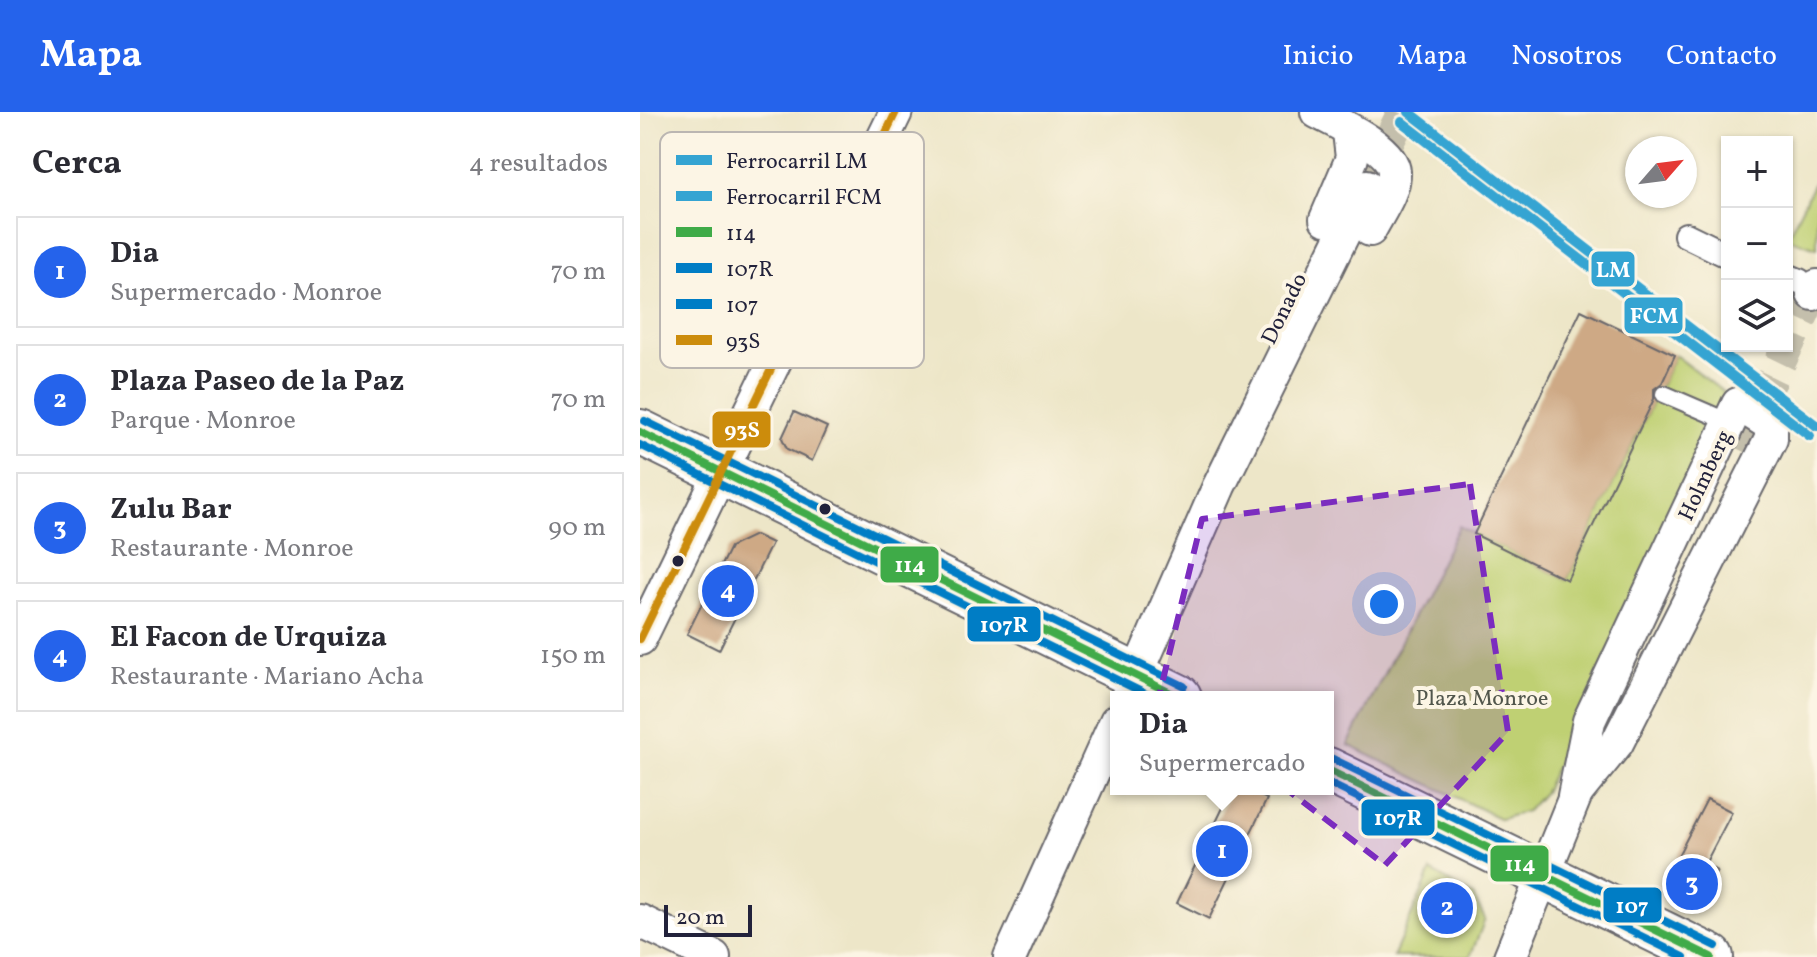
<!DOCTYPE html>
<html lang="es">
<meta charset="utf-8">
<style>
:root{--surface:#fff;--page:#f7f7f7;--text:#2b2b33;--muted:#7c7c81;--line:#e1e1e2;--accent:#2563eb}
body{margin:0;font-family:Vollkorn,serif;background:var(--page);color:var(--text)}
.controls{position:absolute;right:24px;top:24px;display:grid;overflow:hidden;border-radius:0px;box-shadow:0 2px 6px #0004}
.controls button{width:72px;height:72px;display:grid;place-items:center;padding:0;border:0;border-bottom:2px solid var(--line);background:var(--surface);color:var(--text);font:40px sans-serif}
.compass{position:absolute;left:985px;top:24px;width:72px;height:72px;border-radius:50%;background:var(--surface);box-shadow:0 2px 6px #0004;rotate:62deg}
.scale{position:absolute;left:24px;bottom:20px;width:88px;box-sizing:border-box;padding-left:8px;border:4px solid #22223b;border-top:0;font-size:22px;line-height:28px;white-space:nowrap;color:#22223b;-webkit-text-stroke:6px #fcf5e5;paint-order:stroke}
.you{position:absolute;left:744px;top:492px;width:28px;height:28px;margin:-20px;border:6px solid #fff;border-radius:50%;background:#1a73e8;box-shadow:0 0 0 12px #1a73e833}
.badge{display:grid;place-items:center;width:52px;height:52px;border-radius:50%;background:var(--accent);color:#fff;font-size:26px;font-weight:700}
.pin{position:absolute;translate:-50% -50%;border:4px solid #fff;box-shadow:0 2px 8px #0006}
.popup{position:absolute;left:470px;top:579px;width:224px;height:104px;box-sizing:border-box;display:grid;place-content:center;border-radius:0px;background:var(--surface);filter:drop-shadow(0 2px 6px #0005);font-size:26px;white-space:nowrap;color:var(--muted)}
.popup b{font-size:30px;color:var(--text)}
.popup::after{content:'';position:absolute;left:50%;top:100%;margin-left:-16px;border:16px solid transparent;border-top-color:var(--surface)}
.list{margin:0;padding:0;list-style:none}
h2{display:flex;justify-content:space-between;align-items:center;height:104px;margin:0;padding:0 32px;font-size:34px}
h2 small{font-size:26px;font-weight:400;color:var(--muted)}
.list li{display:grid;grid-template-columns:52px 1fr auto;gap:24px;align-items:center;box-sizing:border-box;height:112px;margin:0 16px 16px;padding:0 16px;border:2px solid var(--line);border-radius:0px}
.list b{display:block;font-size:30px;white-space:nowrap}
.list p{margin:0;font-size:26px;white-space:nowrap;color:var(--muted)}
.list em{font-size:26px;font-style:normal;color:var(--muted)}
.icon{flex:none;width:44px;height:44px;fill:none;stroke:currentColor;stroke-width:2;stroke-linecap:round;stroke-linejoin:round}
.map{position:relative;flex:none;width:1177px;height:845px;overflow:hidden}
header{display:flex;align-items:center;gap:48px;box-sizing:border-box;height:112px;padding:0 40px;background:var(--accent);color:#fff}
header strong{font-size:38px}
nav{display:flex;gap:44px;margin-inline-start:auto;font-size:28px}
main{display:flex}
aside{flex:1;background:var(--surface)}
.map>svg:first-child{display:block}
.park{fill:#bfd073;stroke:#707957;stroke-width:2}
.building{fill:#cea985}
.lines{fill:none;stroke-linecap:round;stroke-linejoin:round}
.minor-tunnel{stroke:#c4bfac;stroke-width:32;stroke-dasharray:32 16;stroke-linecap:butt}
.service-casing{stroke:#69676c;stroke-width:20}
.pedestrian-casing{stroke:#69676c;stroke-width:28}
.minor-casing{stroke:#69676c;stroke-width:36}
.secondary-casing{stroke:#69676c;stroke-width:48}
.service{stroke:#fff;stroke-width:16}
.pedestrian{stroke:#fff;stroke-width:24}
.minor{stroke:#fff;stroke-width:32}
.secondary{stroke:#fff;stroke-width:44}
.bus-1-casing{stroke:#fcf5e5;stroke-width:14}
.bus-2-casing{stroke:#fcf5e5;stroke-width:14}
.bus-3-casing{stroke:#fcf5e5;stroke-width:14}
.bus-4-casing{stroke:#fcf5e5;stroke-width:14}
.bus-1{stroke:#3fab48;stroke-width:8}
.bus-2{stroke:#007dc5;stroke-width:8}
.bus-3{stroke:#007dc5;stroke-width:8}
.bus-4{stroke:#cc8c0c;stroke-width:8}
.rail-1-casing{stroke:#fcf5e5;stroke-width:16}
.rail-2-casing{stroke:#fcf5e5;stroke-width:16}
.rail-1{stroke:#34a4d2;stroke-width:10}
.rail-2{stroke:#34a4d2;stroke-width:10}
.marked{fill:#7b2cbf;fill-opacity:0.2;stroke:#7b2cbf;stroke-width:6;stroke-dasharray:16 10;stroke-linejoin:round}
.bus-dot{fill:#22223b;stroke:#fcf5e5;stroke-width:3}
.labels{text-anchor:middle;stroke-width:8;stroke-linejoin:round;paint-order:stroke}
.street-label{font-size:22px;fill:#22223b;stroke:#fcf5e5}
.park-label{font-size:22px;fill:#51564c;stroke:#fcf5e5}
.key{fill:#fcf5e5;stroke:#bbb6b2;stroke-width:2}
.key-label{font-size:22px;fill:#22223b}
.line-badge{stroke:#fcf5e5;stroke-width:3}
.badge-label{font-size:22px;text-anchor:middle;font-weight:bold;fill:#fff}
</style>
<header>
<strong>Mapa</strong>
<nav><a>Inicio</a><a>Mapa</a><a>Nosotros</a><a>Contacto</a></nav>
</header>
<main>
<aside>
<h2>Cerca<small>4 resultados</small></h2>
<ul class="list">
<li><span class="badge">1</span><div><b>Dia</b><p>Supermercado · Monroe</p></div><em>70 m</em></li>
<li><span class="badge">2</span><div><b>Plaza Paseo de la Paz</b><p>Parque · Monroe</p></div><em>70 m</em></li>
<li><span class="badge">3</span><div><b>Zulu Bar</b><p>Restaurante · Monroe</p></div><em>90 m</em></li>
<li><span class="badge">4</span><div><b>El Facon de Urquiza</b><p>Restaurante · Mariano Acha</p></div><em>150 m</em></li>
</ul>
</aside>
<div class="map">
<svg width="1177" height="845" viewBox="0 0 1177 845">
<rect width="100%" height="100%" fill="#fcf5e5"/>
<filter id="ink" filterUnits="userSpaceOnUse"><feTurbulence type="fractalNoise" baseFrequency=".0125" numOctaves="2"/><feDisplacementMap in="SourceGraphic" scale="16" xChannelSelector="R" yChannelSelector="G"/><feConvolveMatrix kernelMatrix="1 2 1 2 8 2 1 2 1" color-interpolation-filters="sRGB"/></filter>
<filter id="wash" filterUnits="userSpaceOnUse"><feTurbulence type="fractalNoise" baseFrequency=".006" numOctaves="4" result="noise"/><feDisplacementMap in="SourceGraphic" scale="32" xChannelSelector="R" yChannelSelector="G"/><feGaussianBlur stdDeviation="1.8" result="paint"/><feColorMatrix in="noise" values="0 0 0 0 0 0 0 0 0 0 0 0 0 0 0 0 0 1.4 0 .05"/><feComposite in="paint" operator="in"/></filter>
<g filter="url(#wash)">
<rect width="100%" height="100%" fill="#ede6c8"/>
<g class="park">
<path d="M1177,65V136L1147,126Z"/>
<path d="M1035,243L1087,283V300L904,680L887,699L861,707L708,633L819,414L927,468Z"/>
<path d="M791,759L833,784L845,807L830,845H753Z"/>
</g>
<g id="blocks">
<g class="building">
<path d="M941,198L1035,243L1022,271L1014,277V287L927,468L834,422Z"/>
<path d="M154,300L187,315L172,349L147,337L142,326Z"/>
<path d="M115,423L132,431L79,538L47,522L90,435Z"/>
<path d="M592,677H606L627,687L569,807L537,791Z"/>
<path d="M1067,687L1092,700L1065,752L1077,759L1061,788L1025,769Z"/>
</g>
</g>
</g>
<g filter="url(#ink)">
<use href="#blocks" fill-opacity="0" stroke="#69676c" stroke-width="2"/>
<g class="lines">
<g class="minor-tunnel">
<path d="M727,74L763,0"/>
<path d="M1098,337L1173,182"/>
</g>
<defs>
<path id="service" d="M1024,282L1089,310"/>
<g id="pedestrian">
<path d="M1046,123L1087,143"/>
<path d="M1147,164L1159,169"/>
</g>
<g id="minor">
<path d="M677,0C697,11 753,36 754,60C755,79 738,102 730,118"/>
<path d="M686,107L712,46L709,20"/>
<path d="M1173,182L1177,174"/>
<path d="M1098,292L1131,313V327L977,631L934,684L949,609Z"/>
<path d="M0,527L256,0"/>
<path d="M487,585L579,374L727,74"/>
<path d="M0,809L74,845"/>
<path d="M370,845L476,609"/>
<path d="M870,845L943,665"/>
</g>
<g id="secondary">
<path d="M0,320L539,585"/>
<path d="M688,658L1071,845"/>
</g>
</defs>
<use href="#service" class="service-casing"/>
<use href="#pedestrian" class="pedestrian-casing"/>
<use href="#minor" class="minor-casing"/>
<use href="#secondary" class="secondary-casing"/>
<use href="#service" class="service"/>
<use href="#pedestrian" class="pedestrian"/>
<use href="#minor" class="minor"/>
<use href="#secondary" class="secondary"/>
<defs>
<g id="bus-1">
<path d="M0,320L539,585"/>
<path d="M688,658L1071,845"/>
</g>
<g id="bus-2">
<path d="M0,333L512,585"/>
<path d="M688,671L1044,845"/>
</g>
<g id="bus-3">
<path d="M5,309L544,574"/>
<path d="M693,647L1076,834"/>
</g>
<path id="bus-4" d="M0,527L256,0"/>
</defs>
<use href="#bus-1" class="bus-1-casing"/>
<use href="#bus-2" class="bus-2-casing"/>
<use href="#bus-3" class="bus-3-casing"/>
<use href="#bus-4" class="bus-4-casing"/>
<use href="#bus-1" class="bus-1"/>
<use href="#bus-2" class="bus-2"/>
<use href="#bus-3" class="bus-3"/>
<use href="#bus-4" class="bus-4"/>
<defs>
<path id="rail-1" d="M769,0L1177,314"/>
<path id="rail-2" d="M762,10L1170,324"/>
</defs>
<use href="#rail-1" class="rail-1-casing"/>
<use href="#rail-2" class="rail-2-casing"/>
<use href="#rail-1" class="rail-1"/>
<use href="#rail-2" class="rail-2"/>
</g>
</g>
<path class="marked" d="M830,372L868,620L745,753L520,580L562,407Z"/>
<g class="bus-dot">
<circle cx="185" cy="397" r="7"/>
<circle cx="38" cy="449" r="7"/>
</g>
<g class="labels">
<g class="street-label">
<text transform="translate(643 196) rotate(-64)" y="8">Donado</text>
<text transform="translate(1064 363) rotate(-65)" y="8">Holmberg</text>
</g>
<g class="park-label">
<text x="842" y="593">Plaza Monroe</text>
</g>
</g>
<rect x="20" y="20" width="264" height="236" rx="12" class="key"/>
<rect x="36" y="43" width="36" height="10" fill="#34a4d2"/>
<rect x="36" y="79" width="36" height="10" fill="#34a4d2"/>
<rect x="36" y="115" width="36" height="10" fill="#3fab48"/>
<rect x="36" y="151" width="36" height="10" fill="#007dc5"/>
<rect x="36" y="187" width="36" height="10" fill="#007dc5"/>
<rect x="36" y="223" width="36" height="10" fill="#cc8c0c"/>
<g class="key-label">
<text x="86" y="56">Ferrocarril LM</text>
<text x="86" y="92">Ferrocarril FCM</text>
<text x="86" y="128">114</text>
<text x="86" y="164">107R</text>
<text x="86" y="200">107</text>
<text x="86" y="236">93S</text>
</g>
<g class="line-badge">
<rect x="950" y="138" width="46" height="38" rx="8" fill="#34a4d2"/>
<rect x="983" y="184" width="61" height="39" rx="8" fill="#34a4d2"/>
<rect x="71" y="298" width="61" height="39" rx="8" fill="#cc8c0c"/>
<rect x="239" y="433" width="61" height="39" rx="8" fill="#3fab48"/>
<rect x="326" y="493" width="76" height="38" rx="8" fill="#007dc5"/>
<rect x="720" y="686" width="76" height="39" rx="8" fill="#007dc5"/>
<rect x="849" y="732" width="61" height="39" rx="8" fill="#3fab48"/>
<rect x="962" y="774" width="61" height="38" rx="8" fill="#007dc5"/>
</g>
<g class="badge-label">
<text x="973" y="165">LM</text>
<text x="1014" y="211">FCM</text>
<text x="102" y="325">93S</text>
<text x="270" y="460">114</text>
<text x="364" y="520">107R</text>
<text x="758" y="713">107R</text>
<text x="880" y="759">114</text>
<text x="992" y="801">107</text>
</g>
</svg>
<div class="controls">
<button>+</button>
<button>−</button>
<button><svg class="icon" aria-label="layers" viewBox="0 0 24 24"><path d="M12 4l9 5-9 5-9-5zM3 14l9 5 9-5"/></svg></button>
</div>
<svg class="compass" viewBox="-18 -18 36 36"><path d="M0-13l5 13h-10z" fill="#e53935"/><path d="M0 13l5-13h-10z" fill="#7c7c81"/></svg>
<div class="scale">20 m</div>
<div class="you"></div>
<div class="pin badge" style="left:582px;top:739px">1</div>
<div class="popup"><b>Dia</b>Supermercado</div>
<div class="pin badge" style="left:807px;top:796px">2</div>
<div class="pin badge" style="left:1052px;top:772px">3</div>
<div class="pin badge" style="left:88px;top:479px">4</div>
</div>
</main>
